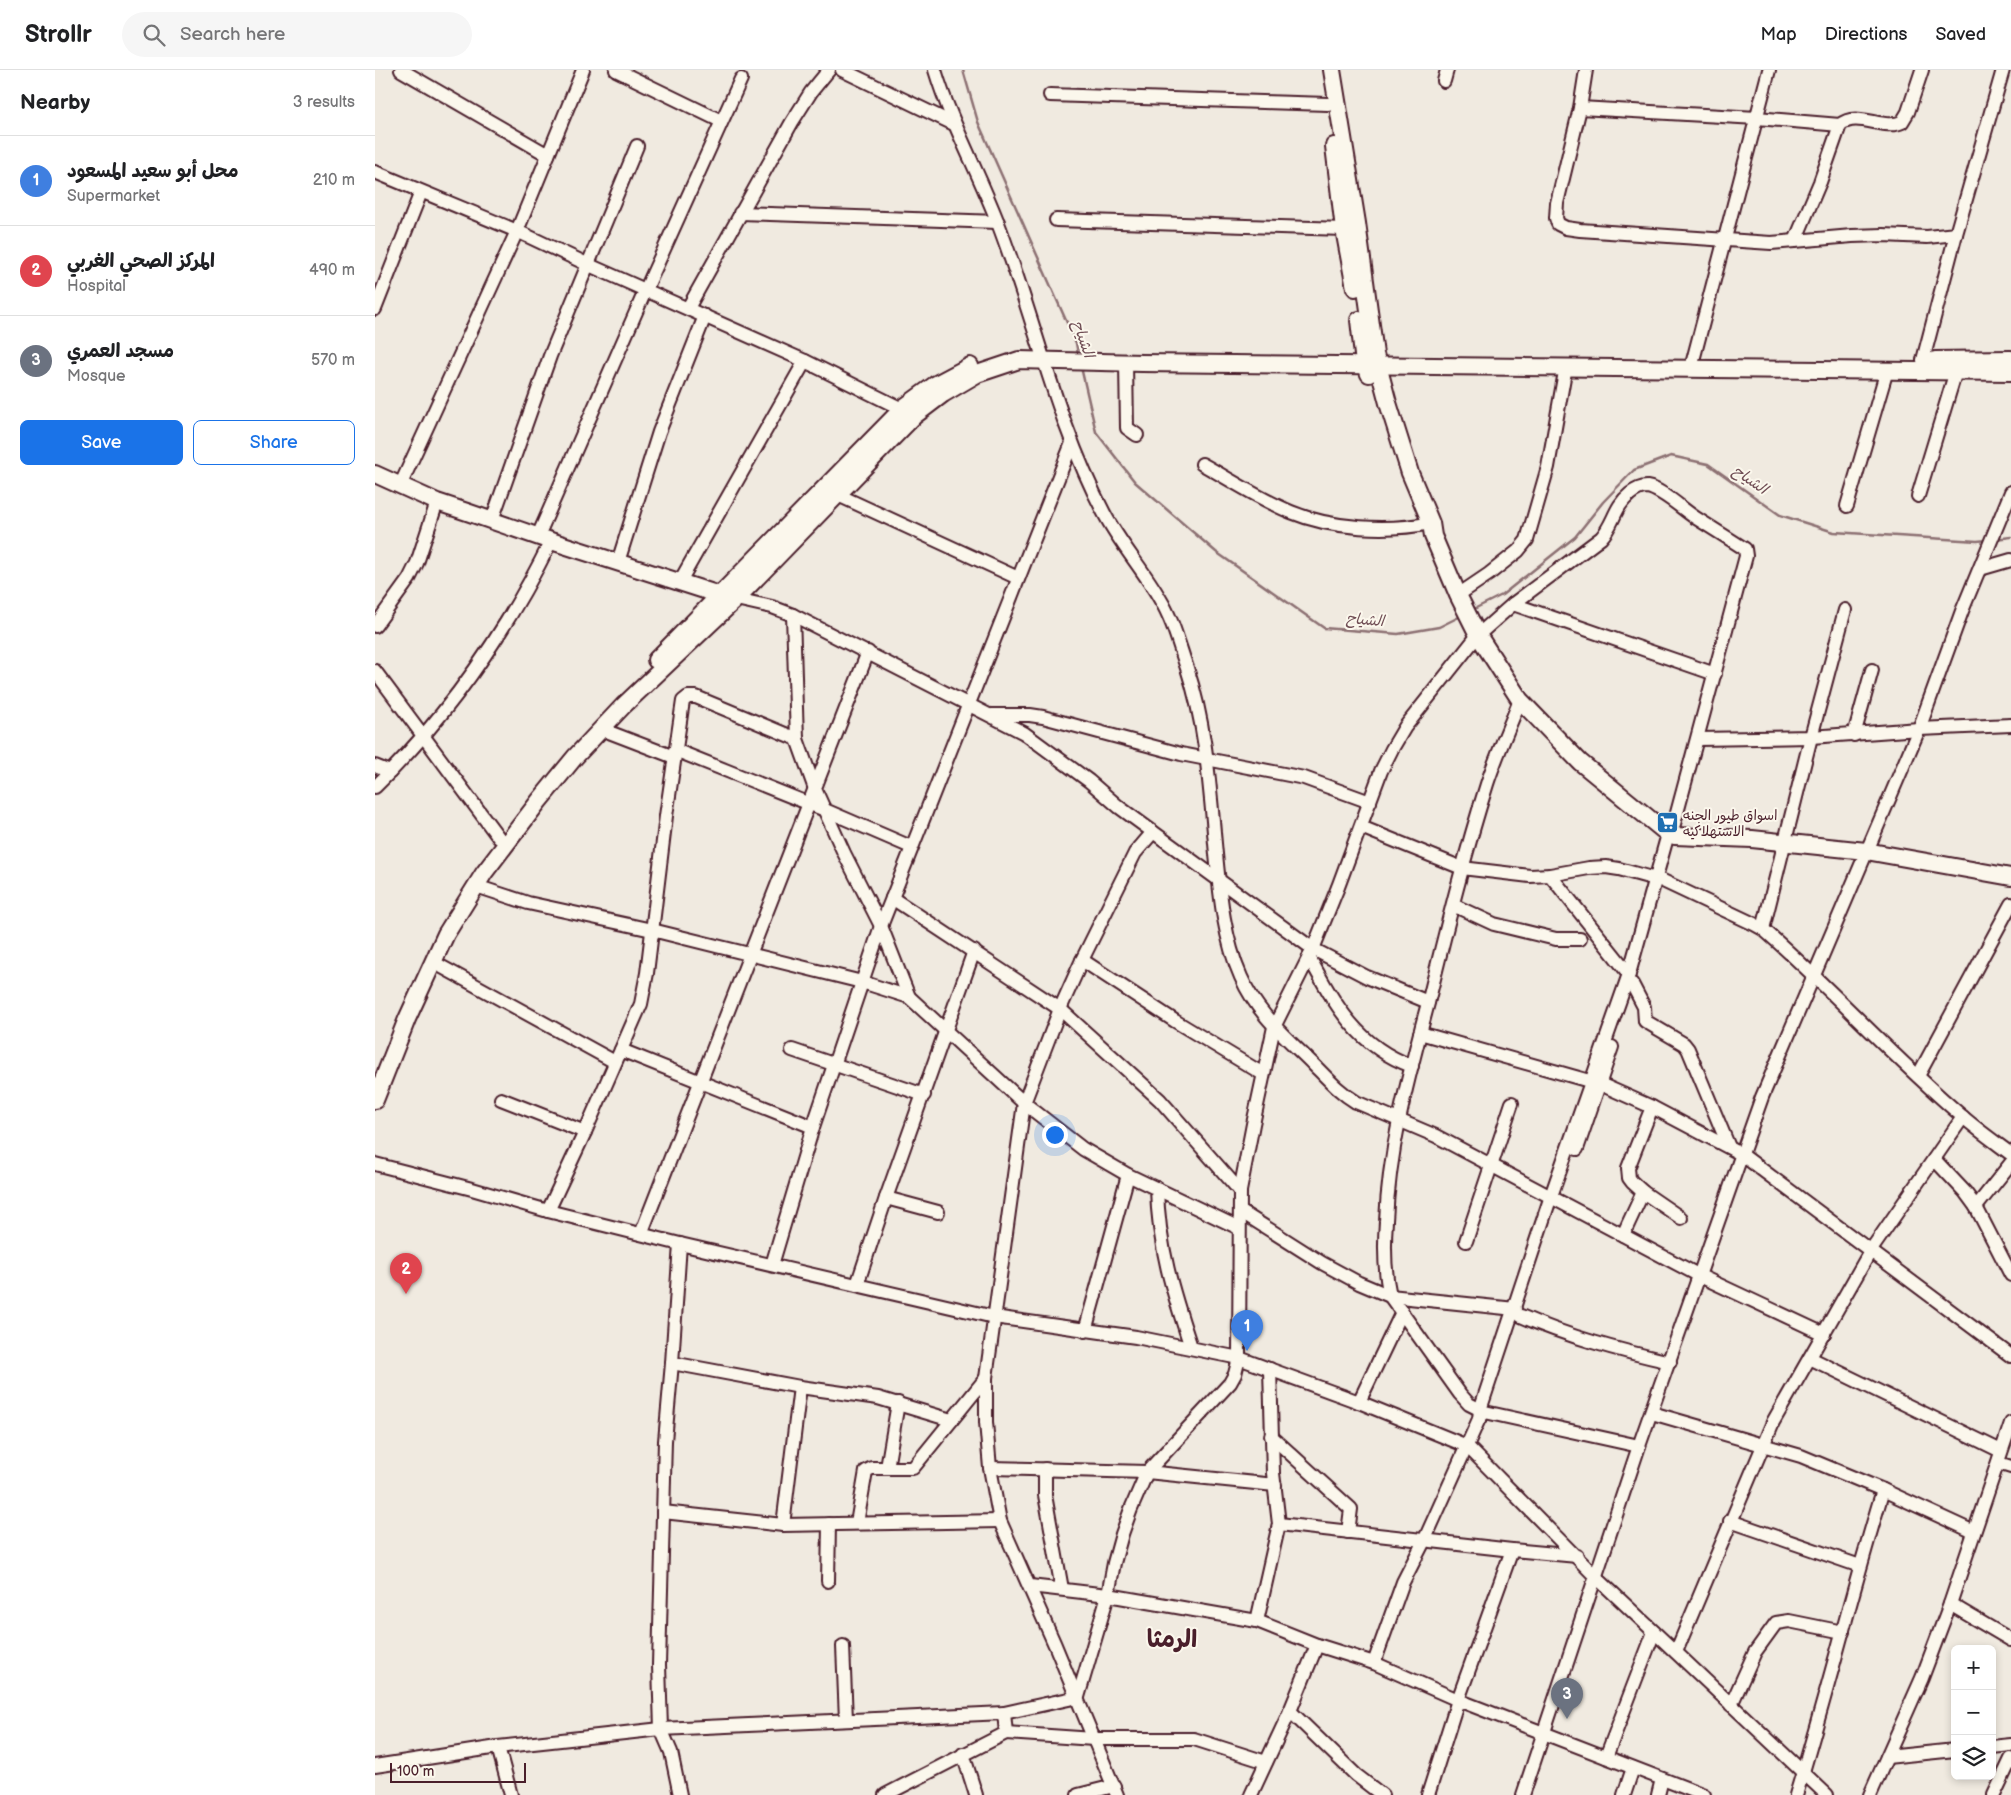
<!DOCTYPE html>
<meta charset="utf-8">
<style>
:root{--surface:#fff;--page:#f6f6f6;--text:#202124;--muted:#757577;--line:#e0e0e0;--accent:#1a73e8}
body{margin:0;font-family:"Balsamiq Sans","Playpen Sans Arabic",sans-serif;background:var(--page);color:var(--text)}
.controls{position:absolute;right:15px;bottom:15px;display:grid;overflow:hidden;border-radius:8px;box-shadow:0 2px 8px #0003}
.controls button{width:45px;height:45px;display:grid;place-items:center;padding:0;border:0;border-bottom:1px solid var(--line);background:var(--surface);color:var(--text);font:25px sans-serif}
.scale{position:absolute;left:15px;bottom:12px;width:136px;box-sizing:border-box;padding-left:5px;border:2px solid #4a1f2b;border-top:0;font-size:14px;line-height:18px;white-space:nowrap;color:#4a1f2b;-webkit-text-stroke:4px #fbf7ec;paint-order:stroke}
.you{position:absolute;left:679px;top:1064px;width:18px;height:18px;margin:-12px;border:4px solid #fff;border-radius:50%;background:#1a73e8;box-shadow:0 0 0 8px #1a73e833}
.badge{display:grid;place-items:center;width:32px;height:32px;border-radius:50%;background:var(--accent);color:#fff;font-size:16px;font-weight:700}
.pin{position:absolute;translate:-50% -41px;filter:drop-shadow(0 1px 2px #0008)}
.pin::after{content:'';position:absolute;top:26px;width:18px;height:15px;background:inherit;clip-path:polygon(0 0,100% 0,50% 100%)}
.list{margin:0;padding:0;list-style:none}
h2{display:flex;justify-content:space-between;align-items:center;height:65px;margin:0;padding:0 20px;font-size:21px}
h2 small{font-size:16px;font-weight:400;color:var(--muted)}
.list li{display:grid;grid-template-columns:32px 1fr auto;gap:15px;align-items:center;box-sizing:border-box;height:90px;padding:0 20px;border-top:1px solid var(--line)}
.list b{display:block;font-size:19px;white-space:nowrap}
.list p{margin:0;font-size:16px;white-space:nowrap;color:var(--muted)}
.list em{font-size:16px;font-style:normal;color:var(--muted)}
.actions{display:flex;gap:10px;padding:15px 20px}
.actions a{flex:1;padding:11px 0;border:1px solid var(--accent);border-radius:8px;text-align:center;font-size:18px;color:var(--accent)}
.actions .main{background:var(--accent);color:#fff}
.icon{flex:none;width:28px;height:28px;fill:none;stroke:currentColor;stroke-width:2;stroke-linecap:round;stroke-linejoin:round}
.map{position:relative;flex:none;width:1636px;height:1725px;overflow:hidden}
header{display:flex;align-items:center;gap:30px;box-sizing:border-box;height:70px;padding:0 25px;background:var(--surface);border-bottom:1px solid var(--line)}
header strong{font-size:24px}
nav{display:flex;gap:28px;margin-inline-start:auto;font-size:18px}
.search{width:350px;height:45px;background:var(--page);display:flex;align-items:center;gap:12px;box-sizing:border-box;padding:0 18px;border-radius:28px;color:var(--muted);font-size:19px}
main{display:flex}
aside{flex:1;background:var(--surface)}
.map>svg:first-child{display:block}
</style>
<header>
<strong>Strollr</strong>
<div class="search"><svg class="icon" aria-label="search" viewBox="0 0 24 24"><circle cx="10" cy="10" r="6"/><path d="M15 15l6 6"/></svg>Search here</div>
<nav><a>Map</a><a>Directions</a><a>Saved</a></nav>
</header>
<main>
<aside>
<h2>Nearby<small>3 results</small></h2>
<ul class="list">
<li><span class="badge" style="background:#3f7fe0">1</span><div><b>محل أبو سعيد المسعود</b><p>Supermarket</p></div><em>210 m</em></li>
<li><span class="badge" style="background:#e0444e">2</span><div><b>المركز الصحي الغربي</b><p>Hospital</p></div><em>490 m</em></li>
<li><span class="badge" style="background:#6b7280">3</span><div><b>مسجد العمري</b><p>Mosque</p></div><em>570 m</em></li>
</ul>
<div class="actions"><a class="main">Save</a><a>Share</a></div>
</aside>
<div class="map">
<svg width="1636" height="1725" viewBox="0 0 1636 1725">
<rect width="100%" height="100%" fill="#f0eae0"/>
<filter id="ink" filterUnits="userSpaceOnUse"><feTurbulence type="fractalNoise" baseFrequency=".02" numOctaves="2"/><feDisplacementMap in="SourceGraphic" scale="10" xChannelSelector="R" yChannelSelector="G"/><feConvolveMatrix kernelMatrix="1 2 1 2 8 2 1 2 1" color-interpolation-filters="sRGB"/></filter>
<g filter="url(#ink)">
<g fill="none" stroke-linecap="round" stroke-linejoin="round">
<!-- stream -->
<g stroke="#8c6f72" stroke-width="2.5">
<polyline points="588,0 603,52 701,273 703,284"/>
<polyline points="706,297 721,362 760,412 841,482 949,558 1023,564 1064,557 1086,546"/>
<polyline points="1620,469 1636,467"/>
<polyline points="1097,540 1127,525 1200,467 1228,432 1259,400 1296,386 1333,394 1405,445 1459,462 1602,471 1612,470"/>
</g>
<defs>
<g id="minor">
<polyline points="26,0 173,85"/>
<polyline points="241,0 346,51"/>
<polyline points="467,0 579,54"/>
<path d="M560 0C576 53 603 101 623 153 660 249 681 352 729 443 745 474 768 499 785 529 798 550 804 575 812 598 832 658 835 722 841 784 845 825 849 869 866 907 882 944 911 967 938 994 952 1008 964 1022 981 1032L1061 1066 1325 1206 1449 1264"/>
<polyline points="1211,0 1205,38 1182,133 1181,148 1183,154 1191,158 1205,160 1396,173 1477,166 1508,165 1552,167 1581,164 1628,0"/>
<polyline points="1069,11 1072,0"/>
<polyline points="675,25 953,34"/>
<polyline points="1205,38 1382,48 1465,55"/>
<polyline points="0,102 142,161 214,195 430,291 535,343"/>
<polyline points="365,143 623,152"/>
<polyline points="681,150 969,159"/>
<path d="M1420 171 1445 112 1465 55C1482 40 1508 61 1527 52L1533 42 1547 0"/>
<polyline points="313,238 417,52 436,22 454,0"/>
<polyline points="0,239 46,122"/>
<polyline points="1548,290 1581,164"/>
<polyline points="751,292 752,358 762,365"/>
<polyline points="1316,298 1394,0"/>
<path d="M827 394C856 410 886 430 916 442 957 459 1013 462 1056 453"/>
<polyline points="25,416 142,161 208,0"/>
<polyline points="463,425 643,508"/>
<polyline points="1543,426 1581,301"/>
<polyline points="1472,436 1512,300"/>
<polyline points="117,450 175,286 262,76"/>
<polyline points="163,466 271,219 366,9"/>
<polyline points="243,492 284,362 330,246"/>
<polyline points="1605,499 1636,490"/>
<polyline points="304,513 430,291"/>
<polyline points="1083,525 1114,504 1143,481 1152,470 1173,397 1191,296"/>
<polyline points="361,529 397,537 418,545 649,663 714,711 744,737 938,879 992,907 1053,932"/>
<polyline points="1138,534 1340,604"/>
<polyline points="418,545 422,669 440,719 469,783 506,856 534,927"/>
<polyline points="0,556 34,509 42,493 62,432"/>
<polyline points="0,601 124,768"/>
<path d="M1145 630C1134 658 1121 686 1112 714 1089 786 1071 860 1053 933 1034 1005 1014 1076 1011 1151 1009 1177 1009 1200 1015 1226L1085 1324 1094 1334 1110 1342 1264 1376"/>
<polyline points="617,645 655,645 668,647 806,684 929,708 995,732"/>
<polyline points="226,659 299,687"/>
<polyline points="1479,665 1497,600"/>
<polyline points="1323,669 1436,667 1544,659 1636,655"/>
<polyline points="300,680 450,740 536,777"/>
<polyline points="0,696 15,702"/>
<path d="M0 717C73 646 131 562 176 471"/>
<path d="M986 757 1087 798 1155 806 1175 805 1214 798 1231 797 1244 799 1288 811 1379 854 1388 859C1457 919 1518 988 1588 1047 1603 1060 1620 1072 1636 1084"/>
<polyline points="1175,805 1254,904"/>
<polyline points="101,816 153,833 277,860 487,912 534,927 649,1033 708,1079 753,1105 864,1158"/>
<polyline points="517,828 685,939 785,1030 865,1121"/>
<polyline points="1078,835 1119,854 1181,869 1205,869"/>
<polyline points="1388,859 1436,667 1470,540"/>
<path d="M934 887C960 935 983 977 1037 996"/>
<polyline points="707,890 800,951 888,1004"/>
<polyline points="58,892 240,992"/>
<polyline points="1257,914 1269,937 1270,951 1309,974 1313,979 1354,1077"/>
<polyline points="1045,963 1225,1014 1277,1037 1366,1084 1636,1286"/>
<polyline points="246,980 438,1057"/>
<polyline points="417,980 549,1025"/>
<polyline points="1543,1006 1636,834"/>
<polyline points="126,1029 210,1062"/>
<polyline points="1277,1037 1253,1098 1254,1108 1257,1112 1268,1122 1306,1148"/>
<polyline points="1202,1079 1237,977"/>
<polyline points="1559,1089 1590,1122 1601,1137 1636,1205"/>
<polyline points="0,1094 97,1119 173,1141 305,1174 619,1247 761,1267 864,1288 984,1332 1092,1376 1221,1507 1452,1725"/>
<path d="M782 1118C783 1175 798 1223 816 1277"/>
<polyline points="511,1128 563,1142"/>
<polyline points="1601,1137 1636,1093"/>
<polyline points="173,1141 210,1062 266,934 272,903 291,746 308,631 313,627 321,627 422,669"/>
<polyline points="865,1141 947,1193 984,1213 1015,1226 1140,1239"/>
<polyline points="266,1164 493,582"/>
<polyline points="1248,1165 1268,1122"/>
<polyline points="1091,1171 1137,1033"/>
<polyline points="305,1174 297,1293 290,1371 284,1595 286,1659 296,1682 305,1725"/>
<polyline points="397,1195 438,1057 506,856 697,373"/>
<polyline points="482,1215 511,1128 599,881"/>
<path d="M1146 1246C1194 1267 1243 1280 1295 1292"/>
<polyline points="710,1261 753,1105"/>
<polyline points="1435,1288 1626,1381"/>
<polyline points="297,1293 425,1317 408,1455"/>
<polyline points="425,1317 503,1328 576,1350"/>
<polyline points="984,1332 1027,1242"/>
<polyline points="1277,1343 1426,1386 1508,1420 1599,1462"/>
<polyline points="896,1366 976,1439 973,1462"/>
<polyline points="1623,1393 1636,1397"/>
<polyline points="512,1398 523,1333"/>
<polyline points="615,1398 772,1402 900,1415"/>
<polyline points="670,1399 670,1425 687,1519"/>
<polyline points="288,1442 408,1455 625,1451"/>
<polyline points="1355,1451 1485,1496"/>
<polyline points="482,1453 491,1401 497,1398 538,1398 611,1308"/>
<polyline points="904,1454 1137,1480 1202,1486"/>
<polyline points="453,1511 454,1454"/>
<polyline points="655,1516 733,1525 882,1551 942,1575 999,1593 1083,1630 1329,1725"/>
<polyline points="1575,1534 1636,1570"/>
<polyline points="882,1551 904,1454 898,1403 895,1299"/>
<polyline points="468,1576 471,1650"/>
<polyline points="1301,1582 1398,1352 1496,1180 1588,1047"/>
<polyline points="999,1593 1028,1512 1049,1471 1104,1349 1109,1343"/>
<polyline points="1356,1635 1380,1582 1401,1553 1414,1551 1468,1562"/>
<polyline points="915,1641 981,1705 1007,1725"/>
<polyline points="631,1663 719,1669 819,1669 891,1692"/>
<polyline points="123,1677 136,1725"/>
<polyline points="1617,1677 1636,1675"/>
<polyline points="588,1684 601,1725"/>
<polyline points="1231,1687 1279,1562"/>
<polyline points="1512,1687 1580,1680"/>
<path d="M0 1696 123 1677 286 1659 629 1643 703 1627 733 1525 739 1493 747 1464 756 1439 772 1402 855 1313 860 1304 864 1288 865 1121 878 1054 899 957 938 879 963 817 1006 701 1017 679 1030 657 1103 565 1138 534 1226 468C1239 454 1239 437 1255 424 1260 420 1266 417 1272 417 1287 419 1308 440 1321 448 1337 458 1353 468 1370 479L1371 486 1299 754 1293 764 1254 904 1176 1126 1105 1340 1104 1349"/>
<polyline points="510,1725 631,1663 629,1643"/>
<polyline points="703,1725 739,1716"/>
<polyline points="742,1725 680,1575 625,1451 615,1398 611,1352 611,1308 649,1033 685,939 707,890 760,783 778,762"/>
<polyline points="876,1725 915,1641 942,1575"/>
<polyline points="1053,1725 1083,1630 1137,1480"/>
<polyline points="1148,1725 1264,1376 1387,1027 1544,659 1587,541 1636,422"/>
<polyline points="1249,1725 1258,1698"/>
<polyline points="1283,1725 1287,1709"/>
<path d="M1421 1725C1452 1624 1477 1521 1508 1420"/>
<polyline points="1495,1725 1547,1608 1575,1534 1636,1353"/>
<polyline points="1619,1725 1636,1689"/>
</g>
<g id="major">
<polyline points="957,0 982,153 1000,284 1013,333 1035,403 1056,453 1058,466 1083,525 1103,565 1145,630 1205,692 1293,764 1300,766 1377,769 1491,781 1636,807"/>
<polyline points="959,76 969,159 980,218"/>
<polyline points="984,250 988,285 994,304"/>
<polyline points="1560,290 1636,289"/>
<polyline points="0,404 62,432 92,442 176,471 354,528"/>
<polyline points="281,590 528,338 561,314 595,296"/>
<polyline points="0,1030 32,949 71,864 109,803 164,731 200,687 248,636 361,529 539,346 568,324 602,304 644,290 767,293 1636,302"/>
</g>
</defs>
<!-- minor casing -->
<use href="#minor" stroke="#4a1f2b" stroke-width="16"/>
<!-- major casing -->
<use href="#major" stroke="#4a1f2b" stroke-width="20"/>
<!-- minor -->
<use href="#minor" stroke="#fbf7ec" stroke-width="12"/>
<!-- major -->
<use href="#major" stroke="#fbf7ec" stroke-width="16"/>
</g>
</g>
<!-- icons -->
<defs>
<symbol id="supermarket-square" viewBox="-11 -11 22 22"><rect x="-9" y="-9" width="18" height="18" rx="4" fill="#1f6fb2" stroke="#fbf7ec"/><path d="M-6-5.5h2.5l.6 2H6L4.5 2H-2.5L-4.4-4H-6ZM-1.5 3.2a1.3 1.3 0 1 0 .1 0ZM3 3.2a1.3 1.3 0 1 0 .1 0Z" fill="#fff"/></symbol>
</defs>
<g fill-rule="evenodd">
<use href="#supermarket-square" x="1280" y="740" width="25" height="25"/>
</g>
<g text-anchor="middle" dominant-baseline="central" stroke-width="4" stroke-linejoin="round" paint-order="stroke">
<!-- poi labels -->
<g font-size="14" fill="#4a1f2b" stroke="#fbf7ec" text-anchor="start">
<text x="1308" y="745">اسواق طيور الجنه<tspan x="1308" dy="16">الاستهلاكيه</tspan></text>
</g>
<!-- water labels -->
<g font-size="15" font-style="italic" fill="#704e55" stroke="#fbf7ec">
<text transform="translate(708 269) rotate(71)">الشياح</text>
<text transform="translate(1375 410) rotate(35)">الشياح</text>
<text transform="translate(990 550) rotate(5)">الشياح</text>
</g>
<!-- town labels -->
<g font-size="24" font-weight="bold" fill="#4a1f2b" stroke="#fbf7ec">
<text x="797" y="1569">الرمثا</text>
</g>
</g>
</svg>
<div class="controls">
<button>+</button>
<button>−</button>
<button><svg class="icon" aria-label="layers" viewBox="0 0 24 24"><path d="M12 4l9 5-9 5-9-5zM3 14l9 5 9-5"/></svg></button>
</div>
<div class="scale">100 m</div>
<div class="you"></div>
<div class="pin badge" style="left:872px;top:1281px;background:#3f7fe0">1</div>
<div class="pin badge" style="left:31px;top:1224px;background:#e0444e">2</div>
<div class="pin badge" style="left:1192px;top:1649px;background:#6b7280">3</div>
</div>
</main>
